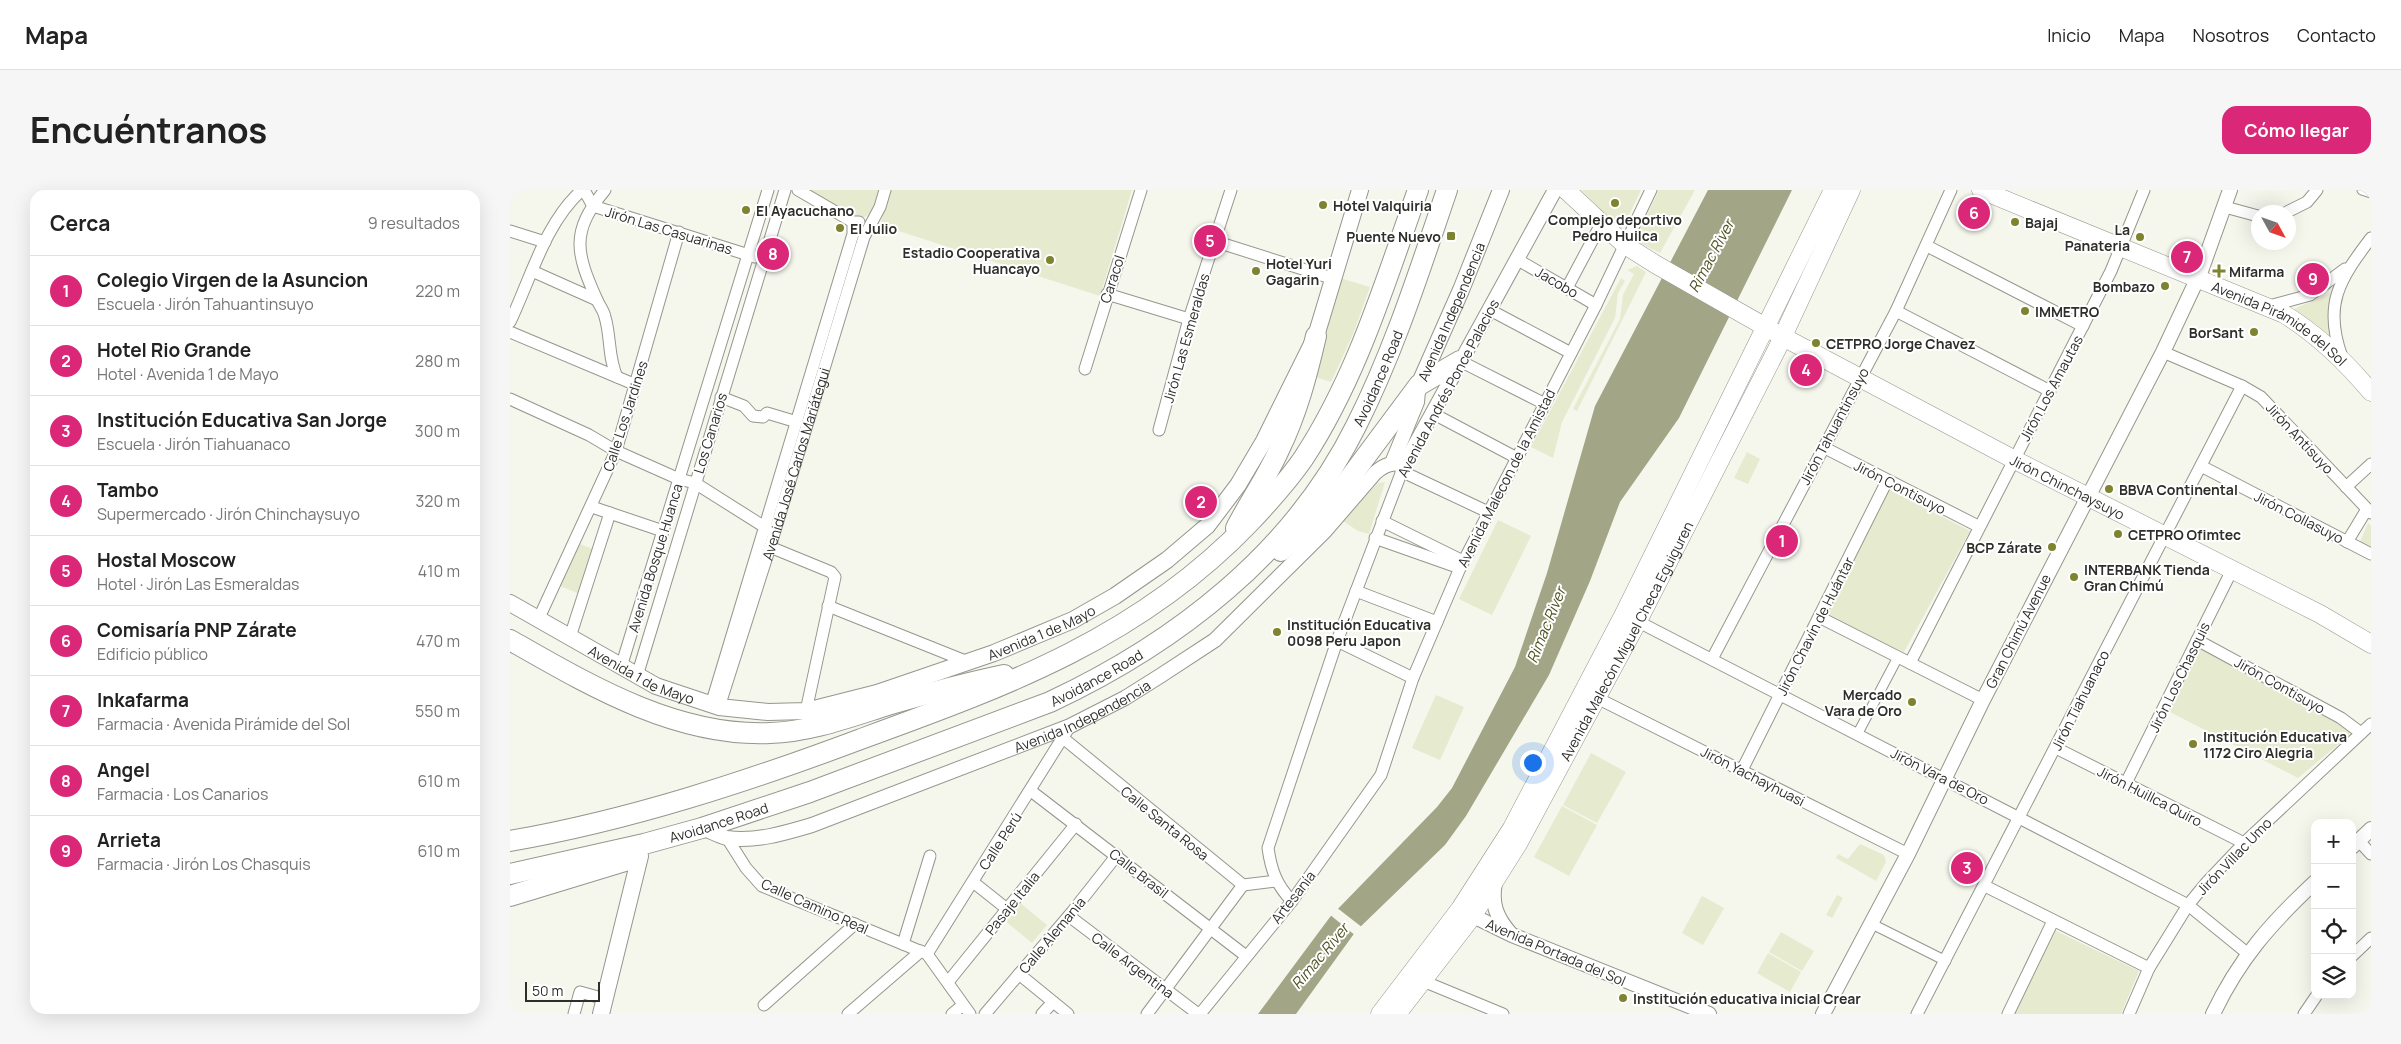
<!DOCTYPE html>
<html lang="es">
<meta charset="utf-8">
<style>
:root{--surface:#fff;--page:#f6f6f6;--text:#222;--muted:#767676;--line:#e0e0e0;--accent:#db2777}
body{margin:0;font-family:Manrope,sans-serif;background:var(--page);color:var(--text)}
.controls{position:absolute;right:15px;bottom:15px;display:grid;overflow:hidden;border-radius:10px;box-shadow:0 5px 20px #0002}
.controls button{width:45px;height:45px;display:grid;place-items:center;padding:0;border:0;border-bottom:1px solid var(--line);background:var(--surface);color:var(--text);font:25px sans-serif}
.compass{position:absolute;left:1741px;top:15px;width:45px;height:45px;border-radius:50%;background:var(--surface);box-shadow:0 5px 20px #0002;rotate:130deg}
.scale{position:absolute;left:15px;bottom:12px;width:75px;box-sizing:border-box;padding-left:5px;border:2px solid #2e2f2b;border-top:0;font-size:14px;line-height:18px;white-space:nowrap;color:#2e2f2b;-webkit-text-stroke:4px #fff;paint-order:stroke}
.you{position:absolute;left:1022px;top:572px;width:18px;height:18px;margin:-12px;border:4px solid #fff;border-radius:50%;background:#1a73e8;box-shadow:0 0 0 8px #1a73e833}
.badge{display:grid;place-items:center;width:32px;height:32px;border-radius:50%;background:var(--accent);color:#fff;font-size:16px;font-weight:700}
.pin{position:absolute;translate:-50% -50%;border:2px solid #fff;box-shadow:0 1px 5px #0006}
.list{margin:0;padding:0;list-style:none}
h2{display:flex;justify-content:space-between;align-items:center;height:65px;margin:0;padding:0 20px;font-size:21px}
h2 small{font-size:16px;font-weight:400;color:var(--muted)}
.list li{display:grid;grid-template-columns:32px 1fr auto;gap:15px;align-items:center;box-sizing:border-box;height:70px;padding:0 20px;border-top:1px solid var(--line)}
.list b{display:block;font-size:19px;white-space:nowrap}
.list p{margin:0;font-size:16px;white-space:nowrap;color:var(--muted)}
.list em{font-size:16px;font-style:normal;color:var(--muted)}
.icon{flex:none;width:28px;height:28px;fill:none;stroke:currentColor;stroke-width:2;stroke-linecap:round;stroke-linejoin:round}
.map{position:relative;flex:none;width:1861px;height:824px;overflow:hidden;border-radius:15px}
header{display:flex;align-items:center;gap:30px;box-sizing:border-box;height:70px;padding:0 25px;background:var(--surface);border-bottom:1px solid var(--line)}
header strong{font-size:24px}
nav{display:flex;gap:28px;margin-inline-start:auto;font-size:18px}
.intro{display:flex;align-items:center;justify-content:space-between;box-sizing:border-box;height:120px;padding:0 30px}
h1{margin:0;font-size:35px}
.button{padding:12px 22px;border-radius:15px;background:var(--accent);color:#fff;font-size:18px;font-weight:700}
main{display:flex;gap:30px;padding:0 30px}
aside{flex:1;background:var(--surface);border-radius:15px;box-shadow:0 5px 20px #0002}
.map>svg:first-child{display:block}
</style>
<header>
<strong>Mapa</strong>
<nav><a>Inicio</a><a>Mapa</a><a>Nosotros</a><a>Contacto</a></nav>
</header>
<div class="intro"><h1>Encuéntranos</h1><a class="button">Cómo llegar</a></div>
<main>
<aside>
<h2>Cerca<small>9 resultados</small></h2>
<ul class="list">
<li><span class="badge">1</span><div><b>Colegio Virgen de la Asuncion</b><p>Escuela · Jirón Tahuantinsuyo</p></div><em>220 m</em></li>
<li><span class="badge">2</span><div><b>Hotel Rio Grande</b><p>Hotel · Avenida 1 de Mayo</p></div><em>280 m</em></li>
<li><span class="badge">3</span><div><b>Institución Educativa San Jorge</b><p>Escuela · Jirón Tiahuanaco</p></div><em>300 m</em></li>
<li><span class="badge">4</span><div><b>Tambo</b><p>Supermercado · Jirón Chinchaysuyo</p></div><em>320 m</em></li>
<li><span class="badge">5</span><div><b>Hostal Moscow</b><p>Hotel · Jirón Las Esmeraldas</p></div><em>410 m</em></li>
<li><span class="badge">6</span><div><b>Comisaría PNP Zárate</b><p>Edificio público</p></div><em>470 m</em></li>
<li><span class="badge">7</span><div><b>Inkafarma</b><p>Farmacia · Avenida Pirámide del Sol</p></div><em>550 m</em></li>
<li><span class="badge">8</span><div><b>Angel</b><p>Farmacia · Los Canarios</p></div><em>610 m</em></li>
<li><span class="badge">9</span><div><b>Arrieta</b><p>Farmacia · Jirón Los Chasquis</p></div><em>610 m</em></li>
</ul>
</aside>
<div class="map">
<svg width="1861" height="824" viewBox="0 0 1861 824">
<rect width="100%" height="100%" fill="#f5f7ed"/>
<!-- green -->
<g fill="#e6eacf">
<path d="M295 0H368C365 13 363 28 347 29Z"/>
<polygon points="381,0 622,0 590,106 370,35"/>
<polygon points="1071,0 1131,0 1119,25 1101,30"/>
<polygon points="1149,0 1185,0 1150,63 1128,52 1127,46"/>
<polygon points="1127,76 1136,82 1067,221 1063,219 1110,129 1113,105 1124,84 1117,80"/>
<polygon points="830,88 860,97 843,144 821,192 805,187"/>
<polygon points="1111,88 1115,91 1108,103 1105,128 1052,232 1043,268 1021,257"/>
<polygon points="1822,102 1820,146 1784,119"/>
<polygon points="1237,262 1250,269 1238,294 1224,288"/>
<polygon points="875,292 859,344 848,341 833,331 868,293"/>
<polygon points="1378,299 1460,341 1394,462 1315,427"/>
<polygon points="988,330 1021,346 982,425 949,409"/>
<polygon points="1858,333 1861,336 1861,357 1850,352"/>
<polygon points="67,353 86,360 70,404 50,396"/>
<polygon points="1691,458 1832,532 1842,543 1788,588 1658,521"/>
<polygon points="926,505 954,517 930,570 902,558"/>
<polygon points="1081,563 1116,582 1087,633 1053,615"/>
<polygon points="1052,616 1087,635 1059,686 1024,667"/>
<polygon points="1350,654 1374,665 1376,672 1366,691 1326,668 1328,664 1338,669"/>
<polygon points="1327,705 1333,708 1322,728 1316,725"/>
<polygon points="1192,706 1214,718 1193,755 1172,743"/>
<polygon points="509,712 537,735 522,753 494,730"/>
<polygon points="1544,740 1629,781 1611,824 1502,824"/>
<polygon points="1271,742 1304,761 1292,781 1259,762"/>
<polygon points="1258,763 1291,782 1280,802 1247,783"/>
</g>
<!-- water -->
<polygon fill="#a2a687" points="1198,0 1282,0 1169,228 1110,312 1080,391 1039,485 956,626 935,655 846,741 786,824 748,824 820,727 927,617 942,598 1005,477 1037,383 1085,216"/>
<!-- pier -->
<polygon fill="#f5f7ed" points="826,717 853,738 846,746 819,724"/>
<g fill="none" stroke-linecap="round" stroke-linejoin="round">
<defs>
<g id="pedestrian">
<polyline points="1852,0 1861,3"/>
<polyline points="1348,543 1388,467"/>
<polyline points="1362,734 1436,771"/>
</g>
<g id="minor">
<polyline points="74,0 83,16 245,67"/>
<path d="M95 0C60 42 66 63 87 110 89 115 94 121 95 127 101 147 98 168 107 187"/>
<polyline points="288,0 343,32 349,32"/>
<polyline points="1715,17 1748,26"/>
<polyline points="1777,22 1797,12 1807,0"/>
<polyline points="0,41 35,52"/>
<polyline points="704,51 824,89"/>
<polyline points="1417,56 1573,136"/>
<polyline points="1008,70 1086,115"/>
<polyline points="22,81 87,110"/>
<polyline points="1057,98 1091,34"/>
<polyline points="597,104 679,129"/>
<polyline points="1759,116 1800,105 1835,79"/>
<polyline points="980,120 1061,163"/>
<polyline points="1386,121 1540,201"/>
<path d="M0 132C21 88 35 33 72 0"/>
<polyline points="0,142 126,195"/>
<polyline points="1653,162 1732,196 1751,207 1861,323"/>
<path d="M1832 167C1813 115 1829 90 1861 48"/>
<polyline points="950,171 1035,214"/>
<polyline points="575,179 631,0"/>
<polyline points="211,207 234,216 243,226 253,227 257,223 287,232"/>
<polyline points="0,209 79,245 106,261 169,289 185,293 261,341"/>
<polyline points="922,223 1007,268"/>
<polyline points="649,240 679,129 721,0"/>
<polyline points="1313,257 1468,336"/>
<polyline points="1691,276 1861,364"/>
<polyline points="891,281 978,322"/>
<polyline points="1836,297 1861,274"/>
<polyline points="82,317 153,341"/>
<polyline points="872,331 953,371"/>
<polyline points="865,348 950,378"/>
<polyline points="1837,352 1857,319"/>
<polyline points="260,357 321,382 325,387 296,521"/>
<polyline points="846,401 927,432"/>
<polyline points="318,416 458,472"/>
<polyline points="1309,427 1473,510"/>
<polyline points="1123,429 1678,715 1737,763"/>
<polyline points="28,430 106,261 169,42"/>
<polyline points="60,447 100,323"/>
<polyline points="1687,450 1831,528 1851,543"/>
<polyline points="827,451 903,488"/>
<polyline points="1202,469 1386,121 1441,0"/>
<polyline points="1400,473 1601,81 1634,0"/>
<polyline points="111,477 258,0"/>
<polyline points="127,486 275,0"/>
<polyline points="1087,508 1398,664"/>
<polyline points="201,515 343,44 343,32"/>
<path id="s1" d="M209 517 260 357 354 47 370 17 375 0"/>
<polyline points="553,548 733,695 766,691"/>
<polyline points="1546,558 1734,653"/>
<polyline points="1232,580 1377,291"/>
<polyline points="1616,593 1722,380"/>
<polyline points="521,601 736,766"/>
<polyline points="217,648 236,678 252,696 417,764 460,824"/>
<polyline points="1849,651 1861,664"/>
<polyline points="463,692 497,719"/>
<polyline points="1475,696 1639,778"/>
<path d="M782 711C766 695 761 679 758 658L827 451 895 273"/>
<polyline points="559,726 688,824"/>
<polyline points="393,754 420,666"/>
<polyline points="417,764 560,536"/>
<polyline points="1842,766 1861,748"/>
<polyline points="509,784 558,824"/>
<polyline points="913,791 993,824"/>
<polyline points="438,792 566,634"/>
<polyline points="254,815 345,734"/>
<polyline points="64,824 70,802 95,809"/>
<polyline points="338,824 411,761"/>
<polyline points="442,824 453,815"/>
<polyline points="475,824 562,722 607,665"/>
<polyline points="532,824 543,812"/>
<polyline points="637,824 733,695"/>
<polyline points="690,824 782,711 871,585 903,488 950,378 1086,115 1141,0"/>
<polyline points="1407,824 1732,196"/>
<polyline points="1498,824 1543,731"/>
<polyline points="1619,824 1639,778 1678,715 1697,692 1734,653 1861,534"/>
<polyline points="1794,824 1807,805"/>
</g>
<g id="tertiary">
<polyline points="882,273 907,212 908,201"/>
<path id="s2" d="M192 638C200 641 209 646 217 648 246 652 275 643 302 635L560 536 615 508 650 486 705 450 815 341 865 283C875 274 882 273 895 273L1045 0"/>
<polyline points="1842,657 1861,639"/>
<path d="M985 693C981 713 986 727 1000 743"/>
<polyline points="955,722 1002,745 1199,824"/>
<polyline points="1313,824 1398,664 1473,510 1653,162 1691,81 1720,0"/>
<path d="M1703 824C1729 769 1761 733 1805 692"/>
</g>
<g id="secondary">
<path id="s3" d="M909 195 951 100 991 0"/>
<path id="s4" d="M0 413 146 496 209 517 258 522 296 521 367 503 484 463 563 430 605 406 657 370 697 336 728 295 754 251 806 146 850 0"/>
<polyline points="91,824 130,666"/>
</g>
<g id="primary">
<path id="s5" d="M1056 0 1115 55 1145 74 1273 147 1503 269 1810 424 1861 454"/>
<path id="s6" d="M1471 0 1774 124C1808 145 1835 171 1861 202"/>
<polyline points="870,824 950,719 1002,638 1114,424 1323,0"/>
<path id="s7" d="M887 824 962 727 1008 654 1128 431 1267 159 1341 0"/>
</g>
<g id="motorway">
<path d="M726 338C740 311 757 287 769 260 787 223 797 185 806 146"/>
<polyline points="771,361 801,333 836,293 909,195 950,171"/>
<path d="M0 450C79 495 166 547 260 543 301 542 342 526 381 514 419 503 456 493 494 485"/>
<path d="M0 651C120 630 236 592 351 549 496 496 629 448 739 333 758 313 777 292 793 269 847 187 875 92 908 0"/>
<path id="s8" d="M0 684 134 654 192 638 300 602 540 512C666 453 783 363 846 236 884 161 910 79 937 0"/>
<polyline points="0,706 115,671"/>
</g>
</defs>
<!-- pedestrian casing -->
<use href="#pedestrian" stroke="#95968d" stroke-width="11"/>
<!-- minor casing -->
<use href="#minor" stroke="#95968d" stroke-width="13"/>
<!-- tertiary casing -->
<use href="#tertiary" stroke="#95968d" stroke-width="16"/>
<!-- secondary casing -->
<use href="#secondary" stroke="#95968d" stroke-width="18"/>
<!-- primary casing -->
<use href="#primary" stroke="#95968d" stroke-width="19"/>
<!-- motorway casing -->
<use href="#motorway" stroke="#95968d" stroke-width="22"/>
<!-- pedestrian -->
<use href="#pedestrian" stroke="#fff" stroke-width="9"/>
<!-- minor -->
<use href="#minor" stroke="#fff" stroke-width="11"/>
<!-- tertiary -->
<use href="#tertiary" stroke="#fff" stroke-width="14"/>
<!-- secondary -->
<use href="#secondary" stroke="#fff" stroke-width="16"/>
<!-- primary -->
<use href="#primary" stroke="#fff" stroke-width="18"/>
<!-- motorway -->
<use href="#motorway" stroke="#fff" stroke-width="20"/>
</g>
<!-- markers -->
<g fill="#7d832e" stroke="#fff" stroke-width="2">
<circle cx="1105" cy="13" r="5"/>
<circle cx="813" cy="15" r="5"/>
<circle cx="236" cy="20" r="5"/>
<circle cx="1505" cy="32" r="5"/>
<circle cx="330" cy="38" r="5"/>
<rect x="936" y="41" width="10" height="10" rx="2.5"/>
<circle cx="1630" cy="47" r="5"/>
<circle cx="540" cy="70" r="5"/>
<circle cx="746" cy="81" r="5"/>
<path d="M1706.5 73.5h5v5h5v5h-5v5h-5v-5h-5v-5h5z"/>
<circle cx="1655" cy="96" r="5"/>
<circle cx="1515" cy="121" r="5"/>
<circle cx="1744" cy="142" r="5"/>
<circle cx="1306" cy="153" r="5"/>
<circle cx="1599" cy="299" r="5"/>
<circle cx="1608" cy="344" r="5"/>
<circle cx="1542" cy="357" r="5"/>
<circle cx="1564" cy="387" r="5"/>
<circle cx="767" cy="442" r="5"/>
<circle cx="1402" cy="512" r="5"/>
<circle cx="1683" cy="554" r="5"/>
<circle cx="1113" cy="808" r="5"/>
</g>
<g text-anchor="middle" dominant-baseline="central" stroke-width="4" stroke-linejoin="round" paint-order="stroke">
<!-- poi labels -->
<g font-size="14" font-weight="bold" fill="#2e2f2b" stroke="#fff" text-anchor="start">
<text x="823" y="15">Hotel Valquiria</text>
<text x="246" y="20">El Ayacuchano</text>
<text x="1105" y="29" text-anchor="middle">Complejo deportivo<tspan x="1105" dy="16">Pedro Huilca</tspan></text>
<text x="1515" y="32">Bajaj</text>
<text x="340" y="38">El Julio</text>
<text x="1620" y="39" text-anchor="end">La<tspan x="1620" dy="16">Panateria</tspan></text>
<text x="931" y="46" text-anchor="end">Puente Nuevo</text>
<text x="530" y="62" text-anchor="end">Estadio Cooperativa<tspan x="530" dy="16">Huancayo</tspan></text>
<text x="756" y="73">Hotel Yuri<tspan x="756" dy="16">Gagarin</tspan></text>
<text x="1719" y="81">Mifarma</text>
<text x="1645" y="96" text-anchor="end">Bombazo</text>
<text x="1525" y="121">IMMETRO</text>
<text x="1734" y="142" text-anchor="end">BorSant</text>
<text x="1316" y="153">CETPRO Jorge Chavez</text>
<text x="1609" y="299">BBVA Continental</text>
<text x="1618" y="344">CETPRO Ofimtec</text>
<text x="1532" y="357" text-anchor="end">BCP Zárate</text>
<text x="1574" y="379">INTERBANK Tienda<tspan x="1574" dy="16">Gran Chimú</tspan></text>
<text x="777" y="434">Institución Educativa<tspan x="777" dy="16">0098 Peru Japon</tspan></text>
<text x="1392" y="504" text-anchor="end">Mercado<tspan x="1392" dy="16">Vara de Oro</tspan></text>
<text x="1693" y="546">Institución Educativa<tspan x="1693" dy="16">1172 Ciro Alegria</tspan></text>
<text x="1123" y="808">Institución educativa inicial Crear</text>
</g>
<!-- street labels -->
<g font-size="14" fill="#2e2f2b" stroke="#fff">
<text transform="translate(159 40) rotate(17)">Jirón Las Casuarinas</text>
<text transform="translate(602 89) rotate(-72)">Caracol</text>
<text transform="translate(1047 92) rotate(30)">Jacobo</text>
<text stroke="none"><textPath href="#s3" startOffset="80">Avenida Independencia</textPath></text>
<text stroke="none"><textPath href="#s6" startOffset="328">Avenida Pirámide del Sol</textPath></text>
<text transform="translate(676 148) rotate(-74)">Jirón Las Esmeraldas</text>
<text stroke="none"><textPath href="#s8" startOffset="1040">Avoidance Road</textPath></text>
<text transform="translate(938 198) rotate(-62)">Avenida Andrés Ponce Palacios</text>
<text transform="translate(1541 198) rotate(-62)">Jirón Los Amautas</text>
<text transform="translate(115 226) rotate(-72)">Calle Los Jardines</text>
<text transform="translate(1324 236) rotate(-62)">Jirón Tahuantinsuyo</text>
<text transform="translate(200 243) rotate(-73)">Los Canarios</text>
<text transform="translate(1790 248) rotate(47)">Jirón Antisuyo</text>
<text stroke="none"><textPath href="#s1" startOffset="255">Avenida José Carlos Mariátegui</textPath></text>
<text transform="translate(996 288) rotate(-63)">Avenida Malecon de la Amistad</text>
<text stroke="none"><textPath href="#s5" startOffset="585">Jirón Chinchaysuyo</textPath></text>
<text transform="translate(1390 297) rotate(27)">Jirón Contisuyo</text>
<text transform="translate(1789 327) rotate(27)">Jirón Collasuyo</text>
<text transform="translate(145 368) rotate(-73)">Avenida Bosque Huanca</text>
<text transform="translate(1305 436) rotate(-63)">Jirón Chavín de Huántar</text>
<text stroke="none"><textPath href="#s4" startOffset="570">Avenida 1 de Mayo</textPath></text>
<text transform="translate(1508 441) rotate(-63)">Gran Chimú Avenue</text>
<text stroke="none"><textPath href="#s7" startOffset="439">Avenida Malecón Miguel Checa Eguiguren</textPath></text>
<text stroke="none"><textPath href="#s4" startOffset="150">Avenida 1 de Mayo</textPath></text>
<text stroke="none"><textPath href="#s8" startOffset="620">Avoidance Road</textPath></text>
<text transform="translate(1669 487) rotate(-64)">Jirón Los Chasquis</text>
<text transform="translate(1770 495) rotate(29)">Jirón Contisuyo</text>
<text transform="translate(1570 510) rotate(-63)">Jirón Tiahuanaco</text>
<text stroke="none"><textPath href="#s2" startOffset="405">Avenida Independencia</textPath></text>
<text transform="translate(1243 586) rotate(27)">Jirón Yachayhuasi</text>
<text transform="translate(1430 586) rotate(27)">Jirón Vara de Oro</text>
<text transform="translate(1640 606) rotate(27)">Jirón Huillca Quiro</text>
<text stroke="none"><textPath href="#s8" startOffset="215">Avoidance Road</textPath></text>
<text transform="translate(655 633) rotate(39)">Calle Santa Rosa</text>
<text transform="translate(490 651) rotate(-57)">Calle Perú</text>
<text transform="translate(1724 666) rotate(-46)">Jirón Villac Umo</text>
<text transform="translate(629 683) rotate(38)">Calle Brasil</text>
<text transform="translate(783 707) rotate(-52)">Artesanía</text>
<text transform="translate(502 713) rotate(-51)">Pasaje Italia</text>
<text transform="translate(305 716) rotate(24)">Calle Camino Real</text>
<text transform="translate(542 745) rotate(-50)">Calle Alemania</text>
<text transform="translate(1046 762) rotate(23)">Avenida Portada del Sol</text>
<text transform="translate(623 775) rotate(37)">Calle Argentina</text>
</g>
<!-- water labels -->
<g font-size="15" font-style="italic" fill="#4e511e" stroke="#fff">
<text transform="translate(1201 66) rotate(-62)">Rimac River</text>
<text transform="translate(1036 435) rotate(-68)">Rimac River</text>
<text transform="translate(810 766) rotate(-50)">Rimac River</text>
</g>
</g>
</svg>
<div class="controls">
<button>+</button>
<button>−</button>
<button><svg class="icon" aria-label="locate" viewBox="0 0 24 24"><circle cx="12" cy="12" r="6"/><path d="M12 2v4M12 18v4M2 12h4M18 12h4"/></svg></button>
<button><svg class="icon" aria-label="layers" viewBox="0 0 24 24"><path d="M12 4l9 5-9 5-9-5zM3 14l9 5 9-5"/></svg></button>
</div>
<svg class="compass" viewBox="-18 -18 36 36"><path d="M0-13l5 13h-10z" fill="#e53935"/><path d="M0 13l5-13h-10z" fill="#767676"/></svg>
<div class="scale">50 m</div>
<div class="you"></div>
<div class="pin badge" style="left:1272px;top:351px">1</div>
<div class="pin badge" style="left:691px;top:312px">2</div>
<div class="pin badge" style="left:1457px;top:678px">3</div>
<div class="pin badge" style="left:1296px;top:180px">4</div>
<div class="pin badge" style="left:700px;top:51px">5</div>
<div class="pin badge" style="left:1464px;top:23px">6</div>
<div class="pin badge" style="left:1677px;top:67px">7</div>
<div class="pin badge" style="left:263px;top:64px">8</div>
<div class="pin badge" style="left:1803px;top:89px">9</div>
</div>
</main>
